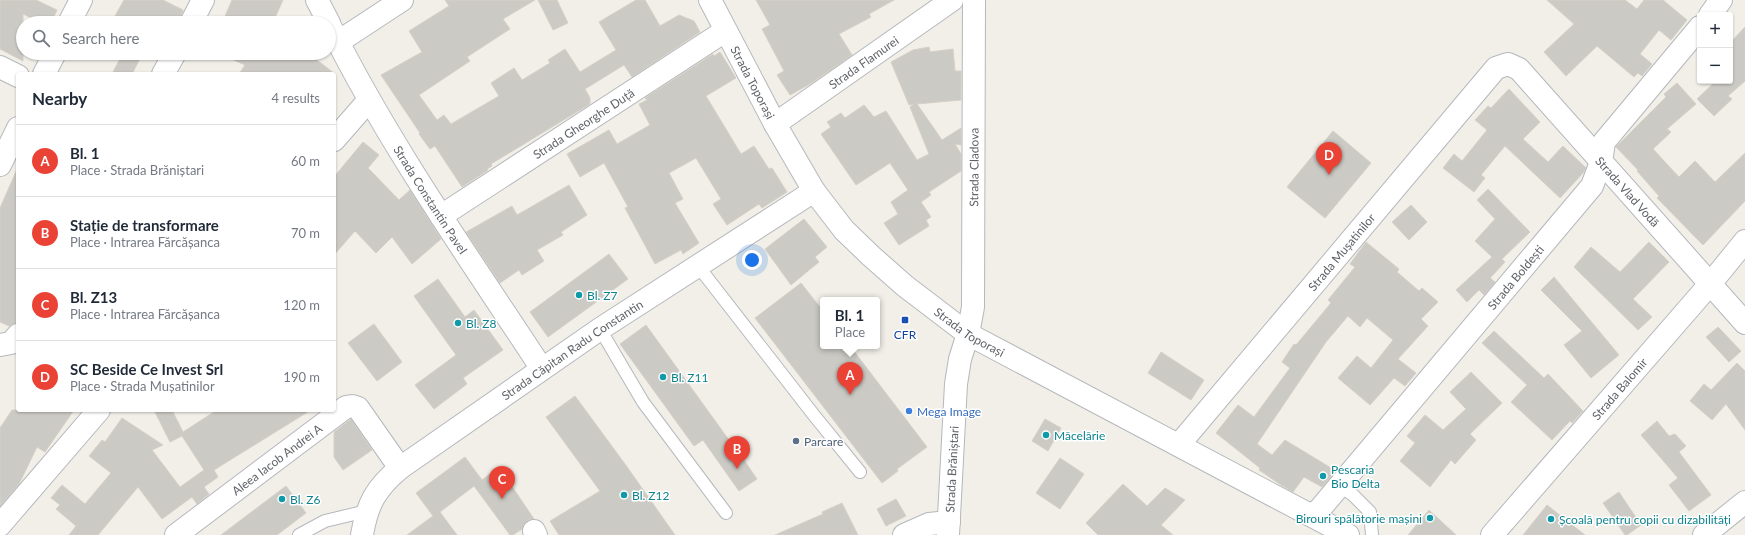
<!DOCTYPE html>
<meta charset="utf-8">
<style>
:root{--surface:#fff;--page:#f2f2f3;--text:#1f2937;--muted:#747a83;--line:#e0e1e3;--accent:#ea4335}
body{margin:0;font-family:Lato,sans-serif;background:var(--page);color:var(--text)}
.controls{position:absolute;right:12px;top:12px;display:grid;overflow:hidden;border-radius:4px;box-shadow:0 1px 3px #0004}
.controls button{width:36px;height:36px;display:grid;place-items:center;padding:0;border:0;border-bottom:1px solid var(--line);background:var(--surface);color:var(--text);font:20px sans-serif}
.you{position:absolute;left:752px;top:260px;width:14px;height:14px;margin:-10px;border:3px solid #fff;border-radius:50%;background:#1a73e8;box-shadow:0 0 0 6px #1a73e833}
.badge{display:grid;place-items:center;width:26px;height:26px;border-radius:50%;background:var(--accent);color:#fff;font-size:13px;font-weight:700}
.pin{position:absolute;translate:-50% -33px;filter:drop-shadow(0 1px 2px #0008)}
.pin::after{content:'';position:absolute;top:21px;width:14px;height:12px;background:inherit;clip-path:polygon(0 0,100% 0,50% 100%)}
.popup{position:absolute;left:820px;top:297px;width:60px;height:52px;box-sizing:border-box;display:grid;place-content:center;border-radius:4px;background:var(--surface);filter:drop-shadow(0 1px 3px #0005);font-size:13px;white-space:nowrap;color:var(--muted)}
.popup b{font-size:15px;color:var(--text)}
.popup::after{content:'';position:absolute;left:50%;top:100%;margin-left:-8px;border:8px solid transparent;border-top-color:var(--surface)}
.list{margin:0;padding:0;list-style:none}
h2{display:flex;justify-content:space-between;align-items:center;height:52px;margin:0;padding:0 16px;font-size:17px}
h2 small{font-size:13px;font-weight:400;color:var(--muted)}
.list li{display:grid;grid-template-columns:26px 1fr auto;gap:12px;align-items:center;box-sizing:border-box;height:72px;padding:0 16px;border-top:1px solid var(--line)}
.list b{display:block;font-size:15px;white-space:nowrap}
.list p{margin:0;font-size:13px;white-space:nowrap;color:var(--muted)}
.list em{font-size:13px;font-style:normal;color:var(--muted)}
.icon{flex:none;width:22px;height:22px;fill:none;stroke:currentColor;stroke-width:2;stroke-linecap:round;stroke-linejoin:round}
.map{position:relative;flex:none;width:1745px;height:535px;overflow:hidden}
.search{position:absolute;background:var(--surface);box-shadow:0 1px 3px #0004;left:16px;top:16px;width:320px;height:44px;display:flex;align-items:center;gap:10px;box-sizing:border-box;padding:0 14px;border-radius:22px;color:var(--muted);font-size:15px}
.panel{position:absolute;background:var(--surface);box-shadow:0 1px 3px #0004;left:16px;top:72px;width:320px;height:340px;border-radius:4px}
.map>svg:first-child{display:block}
</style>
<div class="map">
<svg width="1745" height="535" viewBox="0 0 1745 535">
<rect width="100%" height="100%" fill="#f1efe8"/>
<!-- building -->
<g fill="#cccac5" stroke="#d6d1c6">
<polygon points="0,0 36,0 57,10 51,23 42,23 23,14 23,61 0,49"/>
<polygon points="124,0 163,0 183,10 179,23 111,23"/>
<polygon points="232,0 283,0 274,20 267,16 264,23 222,23"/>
<polygon points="445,0 535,0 503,19 510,29 467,57 470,61 419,95 437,120 444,115 451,124 499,96 491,83 514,68 522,80 550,63 548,60 565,49 580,72 616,50 599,22 636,0 645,0 660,26 679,15 694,21 700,32 632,77 624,65 585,89 590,98 590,104 491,164 492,166 487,169 488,170 462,187 435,146 430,149 419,134 420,133 381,75 422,52 409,31 449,6"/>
<polygon points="538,0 557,0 568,23 553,30"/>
<polygon points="756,0 894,0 869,14 871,17 839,34 852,55 810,84 790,95 777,75 784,71 762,29 770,25"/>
<polygon points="1547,0 1625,0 1637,9 1644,0 1663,0 1687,20 1671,40 1659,30 1640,54 1652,64 1642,76 1638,73 1634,77 1597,46 1566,76 1544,52 1574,24"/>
<polygon points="1745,27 1745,81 1728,96 1732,99 1714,116 1697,99 1716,81 1730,81 1730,43"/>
<polygon points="929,47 930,52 953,49 955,71 961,71 961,100 917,104 942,140 961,128 961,145 955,144 961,154 961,171 929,192 931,195 921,202 931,217 926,220 929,226 899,245 884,223 898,214 891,202 908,190 890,163 856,185 821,134 831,127 827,122 841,113 845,118 864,105 874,117 886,111 917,160 929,154 910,107 914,104 909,105 891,62 913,50"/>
<polygon points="720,52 736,78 706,96 741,154 754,146 769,169 772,168 787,192 762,208 759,204 727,225 713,204 721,199 696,158 669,173 683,199 675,203 699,243 683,254 681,250 655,264 625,208 628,207 604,163 580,177 567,154 609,130 617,144 650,125 639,104 647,100 645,98 713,54 714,56"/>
<polygon points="123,53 143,53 132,74 112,74"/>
<polygon points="218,53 308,53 335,74 239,74 245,65"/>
<polygon points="1677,83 1696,104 1667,129 1671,132 1653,149 1679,177 1695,161 1715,182 1745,153 1745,201 1703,245 1657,198 1659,196 1637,171 1638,170 1616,147 1666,97 1664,94"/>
<polygon points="1509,89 1540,122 1523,139 1548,162 1563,146 1586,168 1583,173 1560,198 1505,146 1481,175 1485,178 1474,192 1443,168 1454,154 1462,161 1487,130 1475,120 1488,106 1491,108"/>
<polygon points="1333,131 1371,163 1325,218 1287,187"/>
<polygon points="363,142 379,155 368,168 399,200 410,190 441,239 412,264 392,237 376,253 355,231 334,255 334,177"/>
<polygon points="18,167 18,323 9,326 0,322 0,208"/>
<polygon points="569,185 587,215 561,232 563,235 537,250 544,261 522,275 519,270 500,283 466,232 512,206 517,215"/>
<polygon points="1488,189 1530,232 1502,259 1505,262 1490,278 1495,282 1484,295 1479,290 1467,302 1456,290 1492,257 1475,241 1495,219 1477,200"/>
<polygon points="1411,205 1427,222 1409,240 1392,222"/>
<polygon points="804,219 827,247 815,257 819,262 791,285 765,249"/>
<polygon points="1366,242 1399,269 1397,272 1419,291 1422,288 1438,302 1421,319 1428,326 1398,359 1416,373 1405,386 1394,378 1370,405 1338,378 1357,356 1371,368 1393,340 1367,318 1360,327 1348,316 1326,342 1257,444 1272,455 1285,440 1336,471 1322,487 1304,477 1293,492 1281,485 1259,470 1260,468 1216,433 1238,405 1254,417 1290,368 1282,362 1294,344 1296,345 1331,303 1328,300 1355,267 1350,264"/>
<polygon points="1649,242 1669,262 1633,299 1652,317 1638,330 1574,267 1591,247 1620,272"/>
<polygon points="609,254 628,279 548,337 530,312"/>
<polygon points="1554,277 1619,355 1591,378 1564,345 1582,331 1541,290"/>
<polygon points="438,279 465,317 474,310 503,350 463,378 467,384 434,409 415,385 456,355 414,296"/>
<polygon points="801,283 823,311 823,346 850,346 927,447 897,469 898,471 882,483 755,318"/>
<polygon points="374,324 402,362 377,381 348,343"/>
<polygon points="646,325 734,447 735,447 757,479 739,491 703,440 694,446 620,344"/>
<polygon points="1718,327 1741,351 1729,362 1706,337"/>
<polygon points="1494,331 1544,378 1548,374 1583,411 1572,423 1570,421 1552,440 1511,402 1527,385 1482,343"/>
<polygon points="1161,352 1204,380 1191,400 1148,373"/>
<polygon points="1737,363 1745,371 1745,430 1726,404 1712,420 1690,401 1704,384 1711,390"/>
<polygon points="1471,372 1502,403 1470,434 1476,440 1455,464 1451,460 1430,487 1400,461 1415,443 1407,436 1425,415 1443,430 1466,409 1450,392"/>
<polygon points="575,396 625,464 675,535 559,535 550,521 600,491 546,417"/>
<polygon points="12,410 74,410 45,452 37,447 19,484 0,506 0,428"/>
<polygon points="154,410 172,410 183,432 217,410 311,410 214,470 218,477 204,487 209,494 197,504 192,497 162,519 138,487 98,535 69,535 76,526 56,509 60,505 51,498 62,485 85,504 111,473 89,456 102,440 105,442 122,418 163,445 152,450 180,487 204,470 182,436 170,442"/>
<polygon points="351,419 372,450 343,470 334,457 334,432"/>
<polygon points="1045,419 1061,428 1048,451 1032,441"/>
<polygon points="1657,421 1669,436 1675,434 1686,446 1679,452 1711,495 1689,511 1669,485 1678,478 1641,435"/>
<polygon points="465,457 482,480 499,467 534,519 528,520 524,524 522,529 513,535 510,535 474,486 440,512 457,535 407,535 433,516 416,493"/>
<polygon points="1060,458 1084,474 1060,509 1036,493"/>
<polygon points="1123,484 1147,506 1165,488 1185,500 1161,525 1173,535 1098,535 1086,523"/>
<polygon points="286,486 306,513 277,535 221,535"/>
<polygon points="1619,492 1641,525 1627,535 1625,535 1603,503"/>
<polygon points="896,499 906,516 886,526 877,509"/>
<polygon points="842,503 858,535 775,535 823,514 822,512"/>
<polygon points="1547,505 1585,535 1523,535"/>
<polygon points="1429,510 1456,535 1408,535"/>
</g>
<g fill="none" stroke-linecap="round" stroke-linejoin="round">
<defs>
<g id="service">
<polyline points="698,266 813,414 860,472"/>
<polyline points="600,329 643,402 726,513"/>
<polyline points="1340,486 1353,495 1370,512 1372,535"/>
<polyline points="299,535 325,521 367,511"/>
</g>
<g id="minor">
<polyline points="317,0 329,23"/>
<polyline points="1710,15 1721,0"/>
<polyline points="69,23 81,0"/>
<polyline points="191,23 203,0"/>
<path id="s1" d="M329 24C389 145 468 256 542 369"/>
<polyline points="338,42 402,0"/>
<polyline points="0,67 18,76"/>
<polyline points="44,74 55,53"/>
<polyline points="163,74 175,53"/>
<path id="s2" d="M775 124 952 0"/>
<polyline points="334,140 369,100"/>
<polyline points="0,165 18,128"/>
<path id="s3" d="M441 216 725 31"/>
<polyline points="0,345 11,343 18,335"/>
<path id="s4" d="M1177 444 1182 441 1496 68 1508 64 1519 69 1745 323"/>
<path id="s5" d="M1311 515 1319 510 1592 186 1601 162 1604 142 1700 27"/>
<polyline points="0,525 99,410"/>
<polyline points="534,531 536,535"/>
<path id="s6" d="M176 535 346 407 352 406 358 408 400 468"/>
<path id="s7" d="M362 535C367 504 376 488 400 468L600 329 814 191"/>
<polyline points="904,535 929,524 949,522"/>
<path id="s8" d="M948 535 956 384 960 359 968 334 973 307 974 0"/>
<path id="s9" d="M1492 535 1710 284 1745 241"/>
<polyline points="1704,535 1745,502"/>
</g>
<g id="tertiary">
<path id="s10" d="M710 0 775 124 814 191 844 230 871 256 905 286 968 334 1348 535"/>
</g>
</defs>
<!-- service casing -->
<use href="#service" stroke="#b5b8bc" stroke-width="14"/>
<!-- minor casing -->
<use href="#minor" stroke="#b5b8bc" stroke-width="24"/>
<!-- tertiary casing -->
<use href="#tertiary" stroke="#b5b8bc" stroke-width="24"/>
<!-- service -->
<use href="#service" stroke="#fff" stroke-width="12"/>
<!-- minor -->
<use href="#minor" stroke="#fff" stroke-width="22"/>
<!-- tertiary -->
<use href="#tertiary" stroke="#fff" stroke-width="22"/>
</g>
<!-- markers -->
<g fill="#0f9aa8" stroke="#fff" stroke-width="1.5">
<circle cx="579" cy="295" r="4"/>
<circle cx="458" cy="323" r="4"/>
<circle cx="663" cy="377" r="4"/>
<circle cx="1046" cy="435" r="4"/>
<circle cx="1323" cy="476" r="4"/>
<circle cx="624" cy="495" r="4"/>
<circle cx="282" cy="499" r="4"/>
<circle cx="1430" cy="518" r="4"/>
<circle cx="1551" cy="519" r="4"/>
</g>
<rect fill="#1a4fb4" stroke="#fff" stroke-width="1.5" x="901" y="316" width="8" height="8" rx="2"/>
<circle fill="#3f7fe0" stroke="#fff" stroke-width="1.5" cx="909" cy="411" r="4"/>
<circle fill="#5c6f8a" stroke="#fff" stroke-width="1.5" cx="796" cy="441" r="4"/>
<g text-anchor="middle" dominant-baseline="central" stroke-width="3" stroke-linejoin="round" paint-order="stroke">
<!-- street labels -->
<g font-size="12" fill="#5f6368" stroke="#fff">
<text stroke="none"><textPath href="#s2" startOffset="108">Strada Flamurei</textPath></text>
<text stroke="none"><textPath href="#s10" startOffset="93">Strada Toporași</textPath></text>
<text stroke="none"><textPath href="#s3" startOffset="170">Strada Gheorghe Duță</textPath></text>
<text stroke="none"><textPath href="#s8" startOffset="370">Strada Cladova</textPath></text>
<text stroke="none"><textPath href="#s4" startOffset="682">Strada Vlad Vodă</textPath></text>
<text stroke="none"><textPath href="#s1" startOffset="203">Strada Constantin Pavel</textPath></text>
<text stroke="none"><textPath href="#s4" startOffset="253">Strada Mușatinilor</textPath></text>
<text stroke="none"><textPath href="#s5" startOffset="314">Strada Boldești</textPath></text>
<text stroke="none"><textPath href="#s10" startOffset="429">Strada Toporași</textPath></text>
<text stroke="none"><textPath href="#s7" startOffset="288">Strada Căpitan Radu Constantin</textPath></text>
<text stroke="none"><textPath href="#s9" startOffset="194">Strada Balomir</textPath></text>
<text stroke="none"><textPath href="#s6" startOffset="126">Aleea Iacob Andrei A</textPath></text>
<text stroke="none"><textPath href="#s8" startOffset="66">Strada Brăniștari</textPath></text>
</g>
<!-- culture labels -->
<g font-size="12" fill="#0d838f" stroke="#fff" text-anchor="start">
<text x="587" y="295">Bl. Z7</text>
<text x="466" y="323">Bl. Z8</text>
<text x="671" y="377">Bl. Z11</text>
<text x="1054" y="435">Măcelărie</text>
<text x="1331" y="469">Pescaria<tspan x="1331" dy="14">Bio Delta</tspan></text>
<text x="632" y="495">Bl. Z12</text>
<text x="290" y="499">Bl. Z6</text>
<text x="1422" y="518" text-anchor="end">Birouri spălătorie mașini</text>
<text x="1559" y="519">Școală pentru copii cu dizabilități</text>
</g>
<!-- transit labels -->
<g font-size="12" fill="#164399" stroke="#fff">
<text x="905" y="334">CFR</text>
</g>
<!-- shop labels -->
<g font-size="12" fill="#366cbe" stroke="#fff" text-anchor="start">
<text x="917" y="411">Mega Image</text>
</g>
<!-- service labels -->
<g font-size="12" fill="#4e5e75" stroke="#fff" text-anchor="start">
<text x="804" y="441">Parcare</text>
</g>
</g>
</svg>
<div class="controls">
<button>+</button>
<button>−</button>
</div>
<div class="you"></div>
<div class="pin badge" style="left:850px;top:395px">A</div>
<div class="popup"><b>Bl. 1</b>Place</div>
<div class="pin badge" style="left:737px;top:469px">B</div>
<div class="pin badge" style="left:502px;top:499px">C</div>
<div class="pin badge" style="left:1329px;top:175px">D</div>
<div class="search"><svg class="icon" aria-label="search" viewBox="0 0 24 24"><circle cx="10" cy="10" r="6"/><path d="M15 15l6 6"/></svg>Search here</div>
<section class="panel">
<h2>Nearby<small>4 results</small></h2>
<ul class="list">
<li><span class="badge">A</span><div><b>Bl. 1</b><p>Place · Strada Brăniștari</p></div><em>60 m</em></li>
<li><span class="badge">B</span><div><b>Stație de transformare</b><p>Place · Intrarea Fărcășanca</p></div><em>70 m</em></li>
<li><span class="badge">C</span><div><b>Bl. Z13</b><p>Place · Intrarea Fărcășanca</p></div><em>120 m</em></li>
<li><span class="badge">D</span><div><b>SC Beside Ce Invest Srl</b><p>Place · Strada Mușatinilor</p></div><em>190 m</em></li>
</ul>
</section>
</div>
